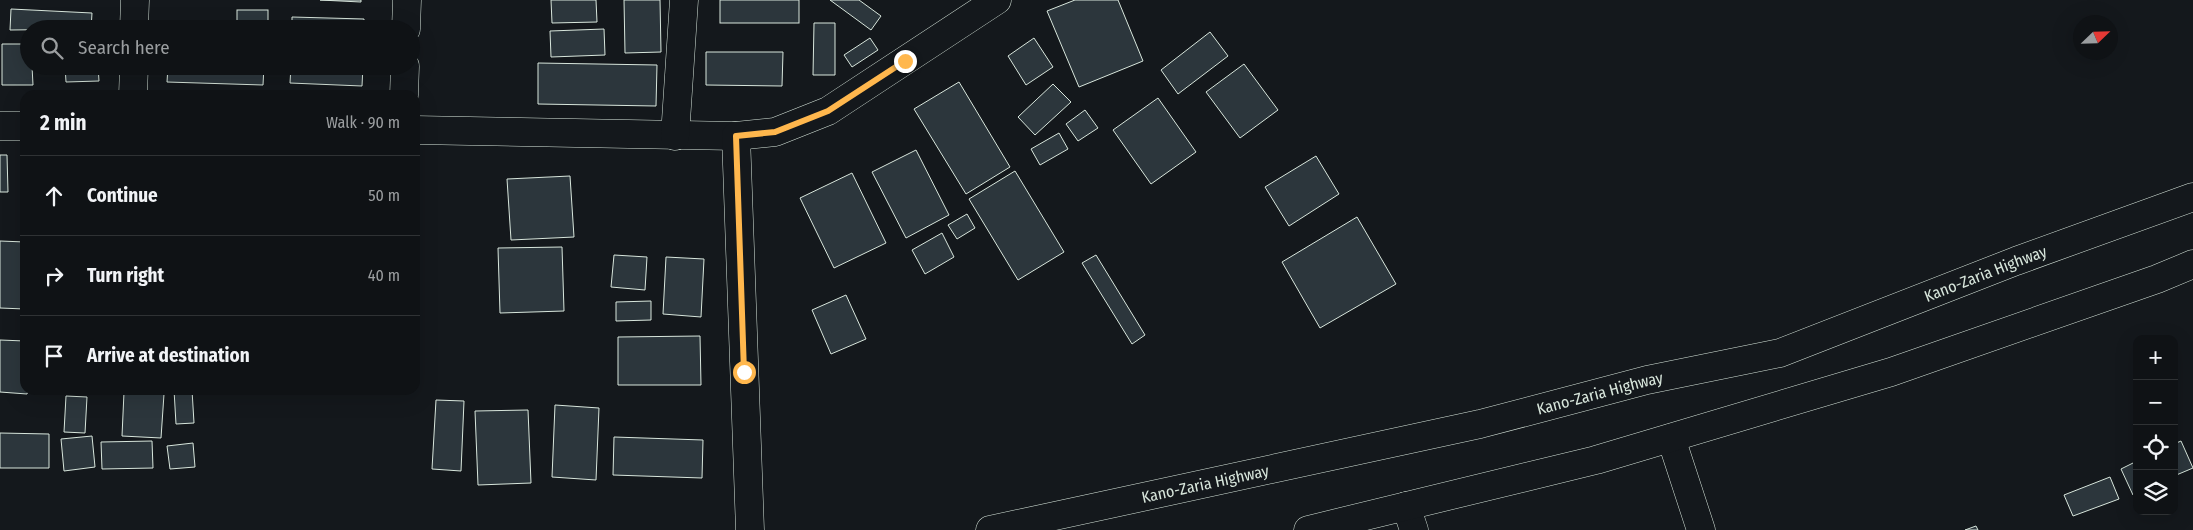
<!DOCTYPE html>
<meta charset="utf-8">
<style>
:root{--surface:#0f1215;--page:#1d2022;--text:#f1f3f6;--muted:#9b9ea0;--line:#2f3234}
body{margin:0;font-family:"Fira Sans Condensed",sans-serif;background:var(--page);color:var(--text)}
.controls{position:absolute;right:15px;bottom:15px;display:grid;overflow:hidden;border-radius:10px;box-shadow:0 5px 20px #0002}
.controls button{width:45px;height:45px;display:grid;place-items:center;padding:0;border:0;border-bottom:1px solid var(--line);background:var(--surface);color:var(--text);font:25px sans-serif}
.compass{position:absolute;left:2073px;top:15px;width:45px;height:45px;border-radius:50%;background:var(--surface);box-shadow:0 5px 20px #0002;rotate:67deg}
.stop{position:absolute;width:15px;height:15px;margin:-11px;border:4px solid #ffb74d;border-radius:50%;background:#fff}
.stop.end{background:#ffb74d;border-color:#fff;box-shadow:0 1px 5px #0008}
.list{margin:0;padding:0;list-style:none}
h2{display:flex;justify-content:space-between;align-items:center;height:65px;margin:0;padding:0 20px;font-size:21px}
h2 small{font-size:16px;font-weight:400;color:var(--muted)}
.list li{display:grid;grid-template-columns:32px 1fr auto;gap:15px;align-items:center;box-sizing:border-box;height:80px;padding:0 20px;border-top:1px solid var(--line)}
.list b{display:block;font-size:19px;white-space:nowrap}
.list em{font-size:16px;font-style:normal;color:var(--muted)}
.icon{flex:none;width:28px;height:28px;fill:none;stroke:currentColor;stroke-width:2;stroke-linecap:round;stroke-linejoin:round}
.map{position:relative;flex:none;width:2193px;height:530px;overflow:hidden}
.search{position:absolute;background:var(--surface);box-shadow:0 5px 20px #0002;left:20px;top:20px;width:400px;height:55px;display:flex;align-items:center;gap:12px;box-sizing:border-box;padding:0 18px;border-radius:28px;color:var(--muted);font-size:19px}
.panel{position:absolute;background:var(--surface);box-shadow:0 5px 20px #0002;left:20px;top:90px;width:400px;height:305px;border-radius:15px}
.map>svg:first-child{display:block}
</style>
<div class="map">
<svg width="2193" height="530" viewBox="0 0 2193 530">
<rect width="100%" height="100%" fill="#14181c"/>
<!-- building -->
<g fill="#2c363c" stroke="#d8e6dc">
<polygon points="320,0 361,0 361,2"/>
<polygon points="551,0 596,0 597,22 552,23"/>
<polygon points="624,0 660,0 661,52 625,53"/>
<rect x="720" y="0" width="79" height="23"/>
<polygon points="830,0 859,0 881,16 871,30"/>
<polygon points="1075,0 1118,0 1143,61 1079,87 1047,11"/>
<polygon points="11,9 92,13 91,29 10,30"/>
<rect x="237" y="10" width="31" height="19"/>
<polygon points="292,17 364,19 364,29 292,29"/>
<polygon points="814,23 835,23 835,75 813,75"/>
<polygon points="604,29 605,55 551,57 550,31"/>
<polygon points="1210,32 1228,56 1178,94 1161,70"/>
<polygon points="870,38 878,50 852,67 844,55"/>
<polygon points="1034,38 1053,67 1026,85 1008,56"/>
<polygon points="2,44 29,44 29,66 32,66 33,85 2,85"/>
<polygon points="706,52 783,52 782,86 706,85"/>
<polygon points="538,63 657,65 656,106 538,104"/>
<polygon points="1244,64 1278,110 1240,138 1206,92"/>
<polygon points="65,66 98,66 99,81 66,82"/>
<polygon points="168,66 264,66 263,85 167,82"/>
<polygon points="291,66 363,66 362,86 290,83"/>
<polygon points="959,82 1010,167 966,194 914,109"/>
<polygon points="1053,84 1071,102 1035,135 1018,117"/>
<polygon points="1158,98 1196,152 1151,184 1113,130"/>
<polygon points="1085,110 1098,128 1078,141 1066,124"/>
<polygon points="1059,133 1068,149 1040,165 1031,149"/>
<polygon points="916,150 949,215 906,238 872,172"/>
<polygon points="0,155 7,155 8,192 0,192"/>
<polygon points="1316,156 1339,194 1289,226 1265,187"/>
<polygon points="1015,171 1064,252 1018,280 969,199"/>
<polygon points="852,173 886,243 834,268 800,198"/>
<polygon points="570,176 574,237 511,240 507,179"/>
<polygon points="967,214 975,228 957,239 948,225"/>
<polygon points="1357,217 1396,284 1320,328 1282,262"/>
<polygon points="942,233 954,257 925,274 912,250"/>
<polygon points="0,241 25,242 25,309 0,308"/>
<polygon points="562,247 564,311 500,313 498,248"/>
<polygon points="614,255 647,257 645,290 611,287"/>
<polygon points="1096,255 1145,335 1132,344 1082,263"/>
<polygon points="666,257 704,259 701,317 663,314"/>
<polygon points="846,295 866,339 831,354 812,310"/>
<polygon points="651,301 651,320 616,321 616,302"/>
<polygon points="700,336 701,385 618,385 618,337"/>
<polygon points="0,340 25,341 25,390 28,390 27,394 0,392"/>
<polygon points="174,390 192,390 194,423 176,424"/>
<polygon points="124,392 164,394 161,438 122,436"/>
<polygon points="66,396 87,397 85,433 64,432"/>
<polygon points="436,400 464,401 461,471 432,469"/>
<polygon points="555,405 599,408 596,480 552,477"/>
<polygon points="528,410 531,483 478,485 475,411"/>
<polygon points="0,433 49,434 49,468 0,468"/>
<polygon points="92,436 95,467 64,471 61,439"/>
<polygon points="614,437 703,440 702,478 613,475"/>
<polygon points="152,441 153,468 102,469 101,442"/>
<polygon points="2181,441 2193,468 2174,476 2174,444"/>
<polygon points="193,443 195,467 170,469 167,446"/>
<polygon points="2137,461 2137,494 2133,495 2121,469"/>
<polygon points="2110,477 2119,499 2073,516 2064,495"/>
<polygon points="1976,526 1978,530 1965,530"/>
</g>
<g fill="none" stroke-linecap="round" stroke-linejoin="round">
<defs>
<g id="minor">
<polyline points="134,29 135,0"/>
<polyline points="406,29 407,0"/>
<polyline points="133,95 134,66"/>
<polyline points="404,95 405,66"/>
<polyline points="0,126 25,126"/>
<polyline points="415,130 736,136 775,132 828,111 997,0"/>
<polyline points="675,136 684,0"/>
<polyline points="736,136 750,530"/>
<polyline points="1671,438 1701,530"/>
<polyline points="1406,506 1414,530"/>
</g>
<g id="trunk">
<path id="s1" d="M990 530 1480 424 1647 380 1780 353 2016 261 2193 197"/>
<polyline points="1308,530 1596,460 1891,372 2157,279 2193,264"/>
</g>
</defs>
<!-- minor casing -->
<use href="#minor" stroke="#d8e6dc" stroke-width="29"/>
<!-- trunk casing -->
<use href="#trunk" stroke="#d8e6dc" stroke-width="29"/>
<!-- minor -->
<use href="#minor" stroke="#14181c" stroke-width="28"/>
<!-- trunk -->
<use href="#trunk" stroke="#14181c" stroke-width="28"/>
</g>
<g fill="none" stroke-linecap="round" stroke-linejoin="round">
<!-- route -->
<polyline stroke="#ffb74d" stroke-width="6" points="744,372 736,136 775,132 828,111 905,61"/>
</g>
<g text-anchor="middle" dominant-baseline="central" stroke-width="4" stroke-linejoin="round" paint-order="stroke">
<!-- street labels -->
<g font-size="16" fill="#d8e6dc" stroke="#14181c">
<text stroke="none"><textPath href="#s1" startOffset="1030">Kano-Zaria Highway</textPath></text>
<text stroke="none"><textPath href="#s1" startOffset="625">Kano-Zaria Highway</textPath></text>
<text stroke="none"><textPath href="#s1" startOffset="220">Kano-Zaria Highway</textPath></text>
</g>
</g>
</svg>
<div class="controls">
<button>+</button>
<button>−</button>
<button><svg class="icon" aria-label="locate" viewBox="0 0 24 24"><circle cx="12" cy="12" r="6"/><path d="M12 2v4M12 18v4M2 12h4M18 12h4"/></svg></button>
<button><svg class="icon" aria-label="layers" viewBox="0 0 24 24"><path d="M12 4l9 5-9 5-9-5zM3 14l9 5 9-5"/></svg></button>
</div>
<svg class="compass" viewBox="-18 -18 36 36"><path d="M0-13l5 13h-10z" fill="#e53935"/><path d="M0 13l5-13h-10z" fill="#9b9ea0"/></svg>
<div class="stop" style="left:744px;top:372px"></div>
<div class="stop end" style="left:905px;top:61px"></div>
<div class="search"><svg class="icon" aria-label="search" viewBox="0 0 24 24"><circle cx="10" cy="10" r="6"/><path d="M15 15l6 6"/></svg>Search here</div>
<section class="panel">
<h2>2 min<small>Walk · 90 m</small></h2>
<ul class="list">
<li><svg class="icon" aria-label="ahead" viewBox="0 0 24 24"><path d="M12 20V5M6 11l6-6 6 6"/></svg><div><b>Continue</b></div><em>50 m</em></li>
<li><svg class="icon" aria-label="right" viewBox="0 0 24 24"><path d="M7 20v-9h11M14 6l5 5-5 5"/></svg><div><b>Turn right</b></div><em>40 m</em></li>
<li><svg class="icon" aria-label="arrive" viewBox="0 0 24 24"><path d="M6 21V4h12l-3 4 3 4H6"/></svg><div><b>Arrive at destination</b></div></li>
</ul>
</section>
</div>
